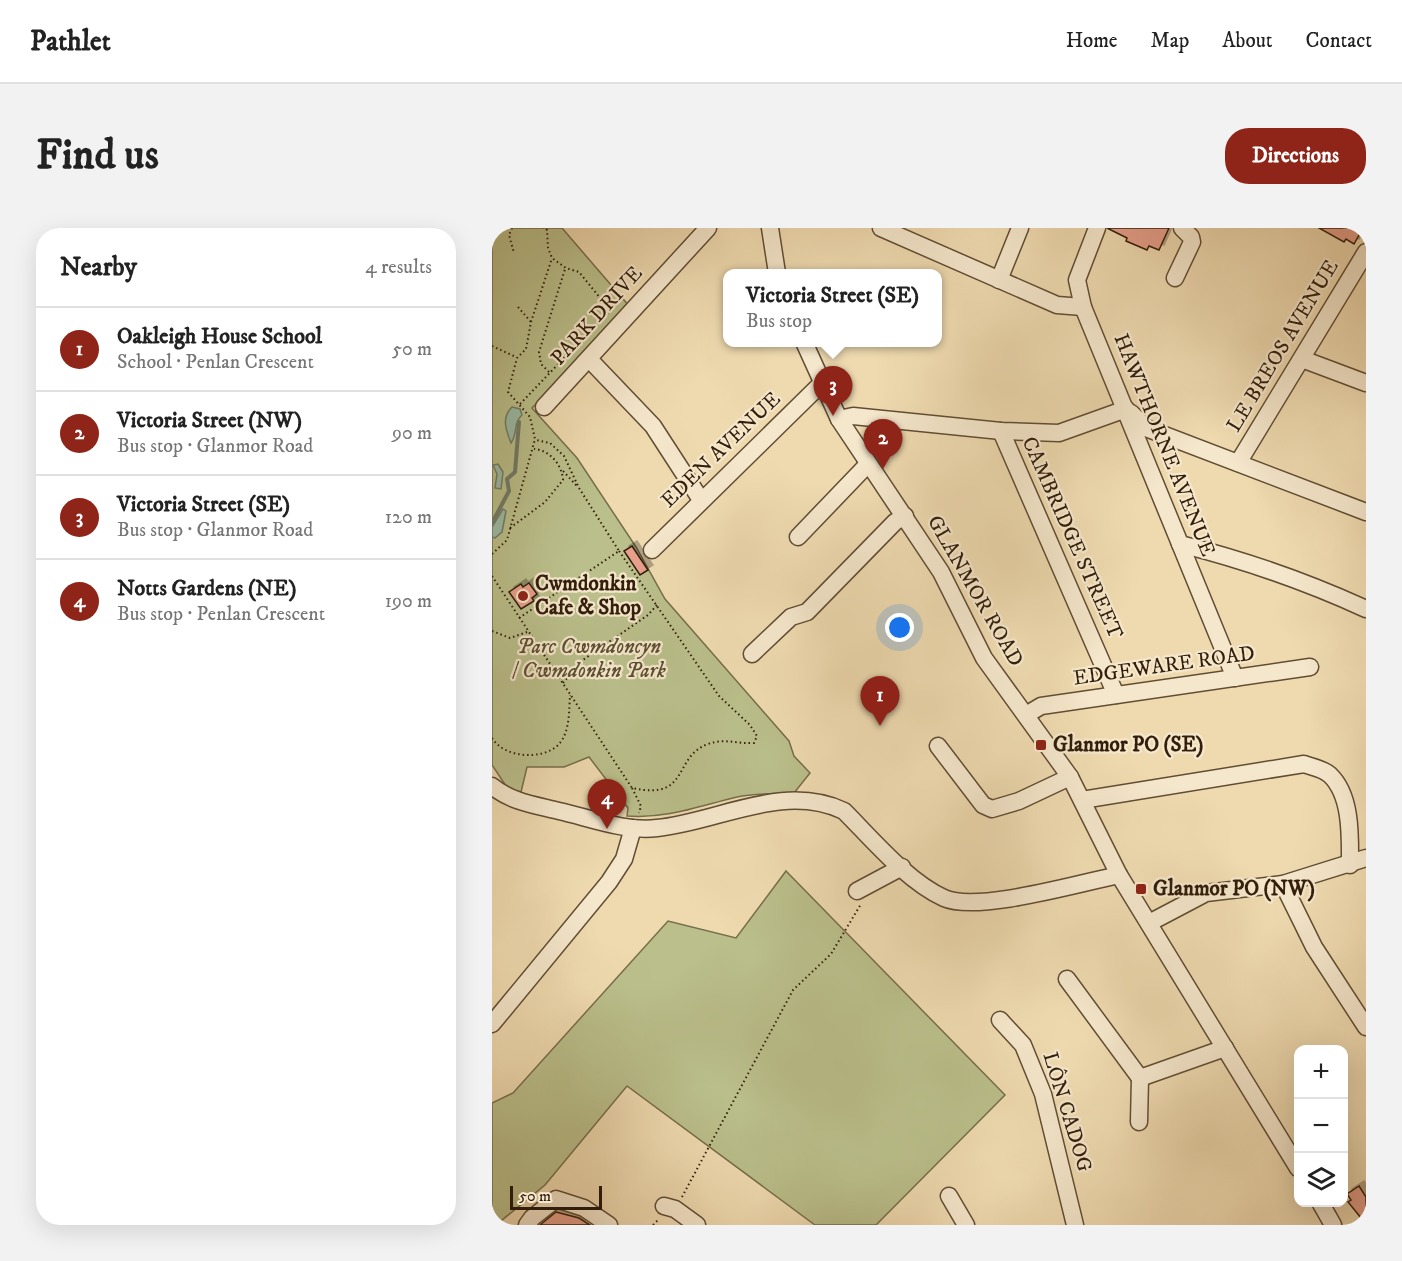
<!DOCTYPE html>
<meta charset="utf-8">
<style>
:root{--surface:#fff;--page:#f2f2f2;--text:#222;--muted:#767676;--line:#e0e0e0;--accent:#8f2418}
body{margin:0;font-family:"IM FELL DW Pica",serif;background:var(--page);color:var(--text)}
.controls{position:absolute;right:18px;bottom:18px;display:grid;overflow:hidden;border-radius:12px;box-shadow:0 6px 24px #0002}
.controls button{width:54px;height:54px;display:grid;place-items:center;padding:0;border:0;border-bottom:2px solid var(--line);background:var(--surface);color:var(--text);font:30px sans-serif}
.scale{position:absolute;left:18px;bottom:15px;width:92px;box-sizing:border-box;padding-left:6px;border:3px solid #321e0b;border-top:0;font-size:16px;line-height:21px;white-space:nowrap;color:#321e0b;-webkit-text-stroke:4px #f5e7cc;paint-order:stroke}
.you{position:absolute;left:408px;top:400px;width:21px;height:21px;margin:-15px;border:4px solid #fff;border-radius:50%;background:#1a73e8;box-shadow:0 0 0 9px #1a73e833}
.badge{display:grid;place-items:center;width:39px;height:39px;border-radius:50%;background:var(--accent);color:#fff;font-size:20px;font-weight:700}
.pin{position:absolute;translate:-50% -50px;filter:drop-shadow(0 2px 3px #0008)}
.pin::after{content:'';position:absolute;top:32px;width:21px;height:18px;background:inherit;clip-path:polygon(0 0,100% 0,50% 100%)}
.popup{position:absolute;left:231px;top:41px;width:219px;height:78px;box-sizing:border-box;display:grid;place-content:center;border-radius:12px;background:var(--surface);filter:drop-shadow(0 2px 4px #0005);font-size:20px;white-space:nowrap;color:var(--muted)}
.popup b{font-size:22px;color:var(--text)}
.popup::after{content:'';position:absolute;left:50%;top:100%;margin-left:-12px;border:12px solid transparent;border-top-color:var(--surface)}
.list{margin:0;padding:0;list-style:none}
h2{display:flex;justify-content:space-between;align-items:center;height:78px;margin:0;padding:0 24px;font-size:26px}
h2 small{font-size:20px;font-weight:400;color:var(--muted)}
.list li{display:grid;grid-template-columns:39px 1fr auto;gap:18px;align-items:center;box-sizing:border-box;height:84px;padding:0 24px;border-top:2px solid var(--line)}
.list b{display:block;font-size:22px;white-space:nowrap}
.list p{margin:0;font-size:20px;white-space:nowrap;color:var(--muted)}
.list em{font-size:20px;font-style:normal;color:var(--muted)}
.icon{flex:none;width:33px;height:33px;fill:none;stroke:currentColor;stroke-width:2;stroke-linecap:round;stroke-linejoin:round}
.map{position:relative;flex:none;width:874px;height:997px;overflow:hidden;border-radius:24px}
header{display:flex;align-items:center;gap:36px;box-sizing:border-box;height:84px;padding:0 30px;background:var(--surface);border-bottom:2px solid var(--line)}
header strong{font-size:28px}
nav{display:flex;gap:33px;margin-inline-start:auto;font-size:21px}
.intro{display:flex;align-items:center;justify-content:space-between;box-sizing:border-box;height:144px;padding:0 36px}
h1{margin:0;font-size:42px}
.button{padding:15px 27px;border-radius:24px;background:var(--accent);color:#fff;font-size:21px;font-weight:700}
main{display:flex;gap:36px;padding:0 36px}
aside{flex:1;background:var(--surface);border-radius:24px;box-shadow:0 6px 24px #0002}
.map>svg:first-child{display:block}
</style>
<header>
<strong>Pathlet</strong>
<nav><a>Home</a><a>Map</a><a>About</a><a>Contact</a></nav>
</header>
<div class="intro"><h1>Find us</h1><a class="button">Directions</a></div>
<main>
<aside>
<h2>Nearby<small>4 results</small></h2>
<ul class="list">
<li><span class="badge">1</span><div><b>Oakleigh House School</b><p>School · Penlan Crescent</p></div><em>50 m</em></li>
<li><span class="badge">2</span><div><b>Victoria Street (NW)</b><p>Bus stop · Glanmor Road</p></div><em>90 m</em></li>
<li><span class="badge">3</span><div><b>Victoria Street (SE)</b><p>Bus stop · Glanmor Road</p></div><em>120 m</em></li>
<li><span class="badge">4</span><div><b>Notts Gardens (NE)</b><p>Bus stop · Penlan Crescent</p></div><em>190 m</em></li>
</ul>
</aside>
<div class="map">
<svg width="874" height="997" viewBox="0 0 874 997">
<defs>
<filter id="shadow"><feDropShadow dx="5" dy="-5" stdDeviation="0" flood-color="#0004"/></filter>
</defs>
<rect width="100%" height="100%" fill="#efdab0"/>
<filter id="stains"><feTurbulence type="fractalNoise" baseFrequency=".00333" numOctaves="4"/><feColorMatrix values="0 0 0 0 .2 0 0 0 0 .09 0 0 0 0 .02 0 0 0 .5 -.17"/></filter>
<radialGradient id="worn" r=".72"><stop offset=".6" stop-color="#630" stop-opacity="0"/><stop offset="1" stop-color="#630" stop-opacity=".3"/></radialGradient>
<!-- green -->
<g fill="#babf8b" stroke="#766e4b" stroke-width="1.5">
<path d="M0 0H70L138 79 40 180 85 230 144 319 173 371 297 513 302 528 318 545 302 565C283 566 263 565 245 569 207 578 175 591 135 588L136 580 97 529 72 539H35L29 564 16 561 0 537Z"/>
<polygon points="294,643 513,867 384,997 323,997 135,858 53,957 4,997 0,997 0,875 21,865 176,693 244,710"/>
</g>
<!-- water -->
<g fill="#9bbba6" stroke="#717c68" stroke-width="1.5">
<path d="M20 179 28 181 30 187C21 195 26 205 19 215 14 202 9 190 20 179Z"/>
<polygon points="6,236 11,244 9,261 3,260 5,246 1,237"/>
<polygon points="11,281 14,283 10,304 3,310 0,309 0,299"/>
</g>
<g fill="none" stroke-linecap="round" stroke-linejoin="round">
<!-- stream -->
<polyline stroke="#717c68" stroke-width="4" points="0,295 17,263 15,251 23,244 27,194"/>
</g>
<!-- building -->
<g fill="#e79f8c" stroke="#321e0b" stroke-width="1.5" filter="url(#shadow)">
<polygon points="615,0 677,0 667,22 657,18 655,22 634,13 635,10"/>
<polygon points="827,0 871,0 862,16 854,11 852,14"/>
<polygon points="140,318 156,342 148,347 132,323"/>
<polygon points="37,355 45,366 40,370 42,373 29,381 17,364 29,356 31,359"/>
<polygon points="867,958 874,969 874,996 856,974 859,972 855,966"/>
<polygon points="64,984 87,990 98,997 48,997"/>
</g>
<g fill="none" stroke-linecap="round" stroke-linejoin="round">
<defs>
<g id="minor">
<polyline points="278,0 285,45"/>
<polyline points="389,0 565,77 591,79"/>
<polyline points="605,0 585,52 591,79 743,450"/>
<polyline points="683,50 700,14 699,9 690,0"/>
<polyline points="507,52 528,0"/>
<polyline points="312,114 347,191 449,344 492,430 578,549 627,647 806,940"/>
<polyline points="97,131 161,198 209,272"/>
<polyline points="810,131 874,155"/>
<polyline points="52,179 216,0"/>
<polyline points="639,185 654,200 874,284"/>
<polyline points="347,191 361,188 509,203 567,205 634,181"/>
<polyline points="509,203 624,467"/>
<polyline points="746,235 874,24"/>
<polyline points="306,309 376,236"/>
<path d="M688 316C752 332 815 354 874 381"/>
<polyline points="160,322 330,155"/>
<polyline points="260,426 299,389 315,384 403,294 413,288"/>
<polyline points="534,487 549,478 818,439"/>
<polyline points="446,518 491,577 500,581 527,573 578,549"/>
<path d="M0 558C19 574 43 577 67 583 98 590 134 604 165 600 226 594 291 554 352 583 380 611 416 654 452 670 485 685 588 655 627 647"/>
<path d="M590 572 812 536C820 539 832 541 838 547 860 568 858 609 858 637"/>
<polyline points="791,656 822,719 874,799"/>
<polyline points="365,663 410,639"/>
<polyline points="657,695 714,665 791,656 874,630"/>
<polyline points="575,751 648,850 733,820"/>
<polyline points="508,792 531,817 551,866 583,997"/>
<polyline points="0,796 117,654 132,631 141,600"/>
<polyline points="647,894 648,850"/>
<polyline points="457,968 474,997"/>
<polyline points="828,974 841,997"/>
<polyline points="172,978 183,981 205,997"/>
<polyline points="35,997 40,990 64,971 92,980 117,997"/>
</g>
</defs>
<!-- minor casing -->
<use href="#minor" stroke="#614d34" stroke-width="19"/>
<!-- path -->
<g stroke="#321e0b" stroke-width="2" stroke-dasharray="1.5 3" stroke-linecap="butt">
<polyline points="20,0 17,7 22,25"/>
<polyline points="26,79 39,94"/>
<polyline points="0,118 24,129"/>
<polyline points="57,144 49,136 47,124 73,41"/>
<polyline points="28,176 118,82 87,44 74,40 60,30 56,20 55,2 51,0"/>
<polyline points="71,243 85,258"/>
<path d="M18 300 53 274 71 252C70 237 58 222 42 221"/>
<polyline points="0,326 15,312 43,211 38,189 16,164 25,130 34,121 39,94 60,30"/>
<path d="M0 348 140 560C199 573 180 529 216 516 233 510 245 516 262 515L265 508 258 497 227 468 127 323"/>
<polyline points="27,390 127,323 87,260 72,228 58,215 44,212"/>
<polyline points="0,403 18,410 35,404"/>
<polyline points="71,455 88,434 156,387 165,377"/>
<path d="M0 510C12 530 51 533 67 516 78 504 77 482 78 467"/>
<polyline points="140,560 149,578 147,585"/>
<polyline points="190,969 301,762 339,726 369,676"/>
<polyline points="161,997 167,991"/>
</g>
<!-- minor -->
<use href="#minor" stroke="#f5e7cc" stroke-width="16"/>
</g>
<!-- markers -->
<g fill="#8f2418" stroke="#f5e7cc" stroke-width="2">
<circle cx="31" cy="368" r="6"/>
<rect x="543" y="511" width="12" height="12" rx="3"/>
<rect x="643" y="655" width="12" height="12" rx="3"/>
</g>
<g text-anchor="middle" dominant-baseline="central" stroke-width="4.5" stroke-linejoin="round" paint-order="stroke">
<!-- street labels -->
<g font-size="21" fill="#321e0b" stroke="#f5e7cc">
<text transform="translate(105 88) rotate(-48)">PARK DRIVE</text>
<text transform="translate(791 118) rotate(-59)">LE BREOS AVENUE</text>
<text transform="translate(672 217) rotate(68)">HAWTHORNE AVENUE</text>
<text transform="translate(229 222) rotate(-44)">EDEN AVENUE</text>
<text transform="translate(580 310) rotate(66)">CAMBRIDGE STREET</text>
<text transform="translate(483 363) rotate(60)">GLANMOR ROAD</text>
<text transform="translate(672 438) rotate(-8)">EDGEWARE ROAD</text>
<text transform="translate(575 884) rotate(73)">LÔN CADOG</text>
</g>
<!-- poi labels -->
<g font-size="21" font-weight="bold" fill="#321e0b" stroke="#f5e7cc" text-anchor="start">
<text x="43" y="356">Cwmdonkin<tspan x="43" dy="24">Cafe &amp; Shop</tspan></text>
<text x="561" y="517">Glanmor PO (SE)</text>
<text x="661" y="661">Glanmor PO (NW)</text>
</g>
<!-- park labels -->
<g font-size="21" font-style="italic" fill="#5b4e31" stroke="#f5e7cc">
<text x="97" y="419">Parc Cwmdoncyn<tspan x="97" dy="24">/ Cwmdonkin Park</tspan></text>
</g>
</g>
<rect width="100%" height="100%" filter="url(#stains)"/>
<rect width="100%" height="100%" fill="url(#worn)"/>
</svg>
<div class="controls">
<button>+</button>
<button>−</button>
<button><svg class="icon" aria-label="layers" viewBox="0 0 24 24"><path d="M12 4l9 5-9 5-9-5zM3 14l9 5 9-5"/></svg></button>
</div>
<div class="scale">50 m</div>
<div class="you"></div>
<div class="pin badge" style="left:388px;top:498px">1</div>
<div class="pin badge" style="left:391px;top:241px">2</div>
<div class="pin badge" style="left:341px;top:188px">3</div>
<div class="popup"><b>Victoria Street (SE)</b>Bus stop</div>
<div class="pin badge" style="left:115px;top:601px">4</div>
</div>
</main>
